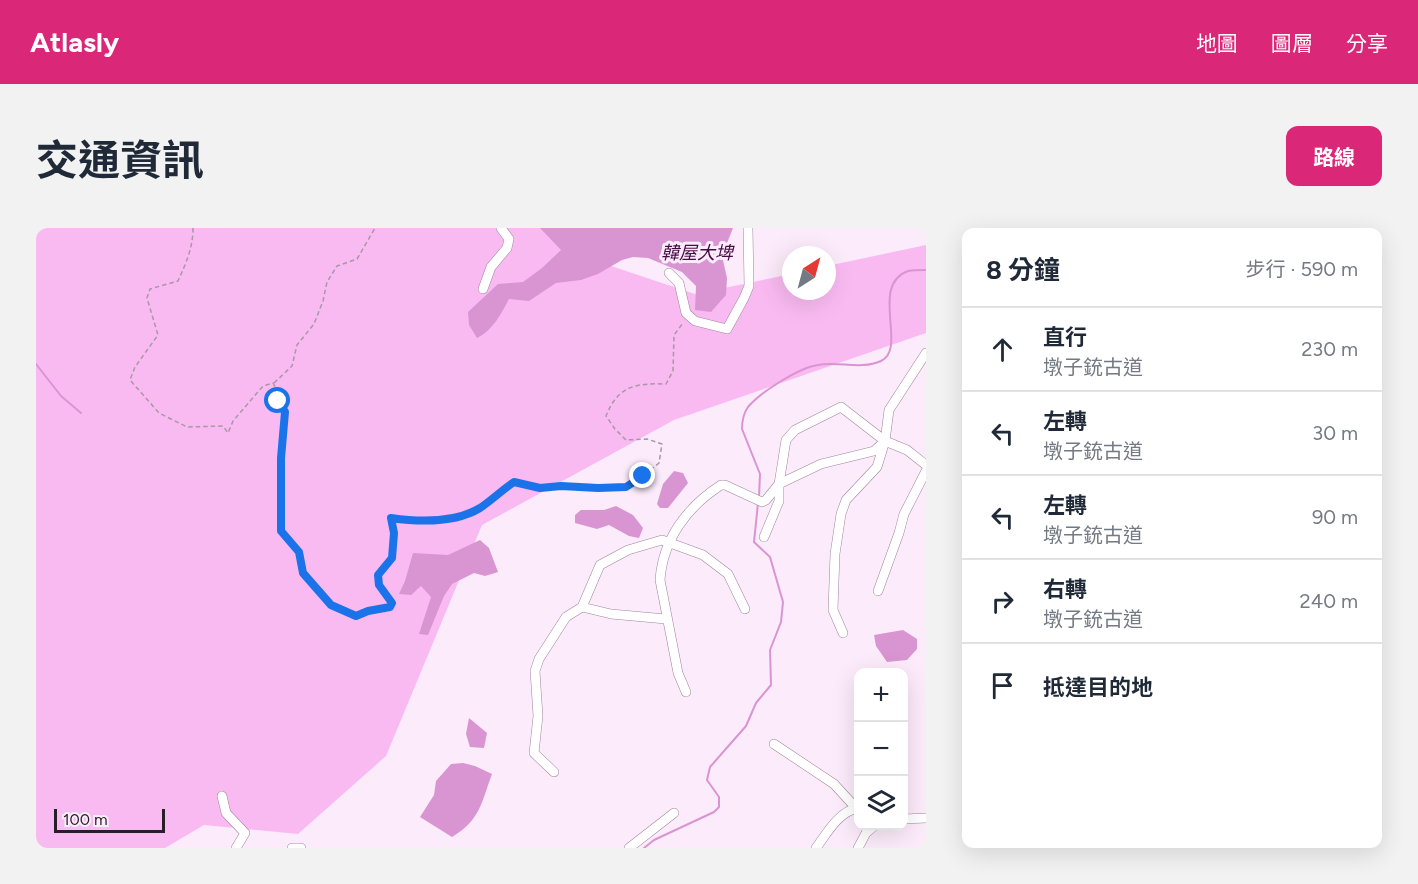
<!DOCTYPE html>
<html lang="zh-TW">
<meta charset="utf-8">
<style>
:root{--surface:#fff;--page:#f2f2f3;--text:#1f2937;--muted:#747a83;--line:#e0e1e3;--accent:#db2777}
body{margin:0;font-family:Figtree,"Noto Sans TC",sans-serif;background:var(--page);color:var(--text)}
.controls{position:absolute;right:18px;bottom:18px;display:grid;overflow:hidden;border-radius:12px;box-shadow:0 6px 24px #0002}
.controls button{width:54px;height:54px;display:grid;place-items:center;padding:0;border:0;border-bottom:2px solid var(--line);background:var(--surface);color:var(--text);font:30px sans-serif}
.compass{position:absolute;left:746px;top:18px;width:54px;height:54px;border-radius:50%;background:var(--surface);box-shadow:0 6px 24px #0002;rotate:36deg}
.scale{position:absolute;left:18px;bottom:15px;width:111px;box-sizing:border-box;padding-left:6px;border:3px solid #281e27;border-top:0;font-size:16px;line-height:21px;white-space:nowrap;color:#281e27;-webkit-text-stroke:4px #fcebfa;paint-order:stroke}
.stop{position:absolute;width:18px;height:18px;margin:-14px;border:4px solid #1a73e8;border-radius:50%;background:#fff}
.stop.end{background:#1a73e8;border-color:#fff;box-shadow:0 2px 6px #0008}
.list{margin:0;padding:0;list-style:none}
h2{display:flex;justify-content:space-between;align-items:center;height:78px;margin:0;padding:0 24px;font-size:26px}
h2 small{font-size:20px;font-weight:400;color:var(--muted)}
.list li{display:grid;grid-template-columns:39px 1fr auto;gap:18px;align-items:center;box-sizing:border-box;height:84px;padding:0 24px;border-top:2px solid var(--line)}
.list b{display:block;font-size:22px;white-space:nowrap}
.list p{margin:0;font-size:20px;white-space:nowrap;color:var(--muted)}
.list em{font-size:20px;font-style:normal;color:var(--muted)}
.icon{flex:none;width:33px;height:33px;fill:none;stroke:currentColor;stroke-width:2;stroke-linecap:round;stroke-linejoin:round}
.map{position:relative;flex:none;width:890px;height:620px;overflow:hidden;border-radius:12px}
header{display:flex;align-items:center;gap:36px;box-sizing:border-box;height:84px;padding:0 30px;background:var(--accent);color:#fff}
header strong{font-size:28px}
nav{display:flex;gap:33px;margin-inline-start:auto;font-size:21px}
.intro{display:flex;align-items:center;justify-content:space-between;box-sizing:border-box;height:144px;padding:0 36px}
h1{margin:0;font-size:42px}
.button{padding:15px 27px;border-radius:12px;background:var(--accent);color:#fff;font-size:21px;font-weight:700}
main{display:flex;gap:36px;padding:0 36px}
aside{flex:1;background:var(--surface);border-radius:12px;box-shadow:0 6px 24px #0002}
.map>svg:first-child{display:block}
</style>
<header>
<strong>Atlasly</strong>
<nav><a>地圖</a><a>圖層</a><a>分享</a></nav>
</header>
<div class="intro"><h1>交通資訊</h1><a class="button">路線</a></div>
<main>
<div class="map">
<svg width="890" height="620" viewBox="0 0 890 620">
<rect width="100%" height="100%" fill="#fcebfa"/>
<!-- green -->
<polygon fill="#f9baf2" points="0,0 511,0 533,24 659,66 755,46 755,63 791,63 791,38 890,17 890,105 638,192 446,297 350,528 262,606 168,597 129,620 0,620"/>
<!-- water -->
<g fill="#d995d2">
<path d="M504 0H697L686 28 691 50 690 67 675 84 659 82 660 58 646 44 612 30 597 29 586 32 562 46 545 52 520 55 493 73 473 71C465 86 457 102 441 110L433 97 432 84 462 56 487 54 506 40 525 22Z"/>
<polygon points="638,243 647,245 652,255 632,280 624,280 621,276 627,256"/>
<polygon points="580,278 597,287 607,300 603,310 593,308 573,297 561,301 539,295 539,287 545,282 568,282"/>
<polygon points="444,312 453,320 462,344 449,348 438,345 416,356 408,368 392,407 383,406 395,369 385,358 375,367 363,366 369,353 377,325 412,327"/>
<polygon points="867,402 881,411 881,421 871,432 851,434 840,418 838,407"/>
<polygon points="433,490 451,505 448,520 434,519 430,506"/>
<path d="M427 535 439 538 456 546C445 576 444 592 416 609L384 589 398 567 400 553 415 536Z"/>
</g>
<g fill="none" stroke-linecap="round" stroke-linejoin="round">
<!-- stream -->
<g stroke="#d995d2" stroke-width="2">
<polyline points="0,136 25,168 45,185"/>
<path d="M723 269 724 246 706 201C706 193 707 186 712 179 725 164 762 140 782 137 802 133 825 142 845 133 872 121 833 57 872 43 877 42 884 42 890 42"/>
<polyline points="608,620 618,612 678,584 683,579 683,569 671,552 674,539 710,498 720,475 735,457 734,422 745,394 747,374 734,329 718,314 722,275"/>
</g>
<defs>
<g id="minor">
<polyline points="633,45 643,55 650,85 659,93 691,101 708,70 713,58 712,0"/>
<polyline points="447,61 455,39 471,20 473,11 465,0"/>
<polyline points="728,309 743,273 743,256 750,212 759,202 805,179 849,213 871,222 890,237"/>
<polyline points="842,363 863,305 868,286 890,243"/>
<polyline points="546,379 575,386 630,391"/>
<polyline points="807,405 797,382 799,326 805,286 810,272 841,239 849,213 853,182 890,125"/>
<path d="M650 464 642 445 624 352C627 311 651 279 685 257H689L726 274 730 272 743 256 785 236 838 223 849 213"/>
<polyline points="738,516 798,556 820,580"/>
<polyline points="518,544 498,525 502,488 499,443 503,431 530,389 546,379 564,337 592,322 626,312 667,327 692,346 709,381"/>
<polyline points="186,568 190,585 209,605 200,620"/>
<polyline points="868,591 890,590"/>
<polyline points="256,620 265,620"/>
<polyline points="593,620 638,585"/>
<path d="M780 620C791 605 803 583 822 580"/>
<polyline points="822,620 830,605 838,598"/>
</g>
</defs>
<!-- minor casing -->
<use href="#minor" stroke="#9f859c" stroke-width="10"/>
<!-- path -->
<g stroke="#a798a5" stroke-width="1.5" stroke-dasharray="4.5 3" stroke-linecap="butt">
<path d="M157 0C157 20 150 35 142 53L114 61 111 70 122 107 99 139 94 152 123 185 151 199 187 198 192 205 197 193 227 158 237 155 241 162 242 173 249 184 245 230V303L263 324 267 345 295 377 320 388 332 383 354 379 356 375 343 357 342 347 356 330 358 305 355 289C383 294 419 295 444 280 456 273 466 262 478 254L504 260 590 259 607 248 623 235 626 216 611 211 590 212 579 201 570 188C582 158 599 155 630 156L637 143 638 107 647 95"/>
<polyline points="238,155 256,138 261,117 278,96 287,73 291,54 301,38 321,31 339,0"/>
</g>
<!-- minor -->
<use href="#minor" stroke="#fff" stroke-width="9"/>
</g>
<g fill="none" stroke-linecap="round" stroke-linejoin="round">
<!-- route -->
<path stroke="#1a73e8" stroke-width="8" d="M242 173 249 184 245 230V303L263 324 267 345 295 377 320 388 332 383 354 379 356 375 343 357 342 347 356 330 358 305 355 290C383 294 419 295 444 280 456 272 466 262 478 254L504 260 525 258 562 260 590 259 607 248"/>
</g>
<g text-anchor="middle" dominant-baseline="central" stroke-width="6" stroke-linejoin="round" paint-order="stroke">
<!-- water labels -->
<g font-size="18" font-style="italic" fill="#480b45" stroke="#fcebfa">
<text x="661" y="25">韓屋大埤</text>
</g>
</g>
</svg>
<div class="controls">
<button>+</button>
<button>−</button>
<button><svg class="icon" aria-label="layers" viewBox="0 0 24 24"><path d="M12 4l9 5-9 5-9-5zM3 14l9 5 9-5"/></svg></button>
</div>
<svg class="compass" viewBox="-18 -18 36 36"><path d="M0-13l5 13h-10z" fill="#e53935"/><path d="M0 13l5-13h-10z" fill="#747a83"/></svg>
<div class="scale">100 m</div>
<div class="stop" style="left:242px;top:173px"></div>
<div class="stop end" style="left:607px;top:248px"></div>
</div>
<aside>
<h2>8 分鐘<small>步行 · 590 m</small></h2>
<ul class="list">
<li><svg class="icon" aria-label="ahead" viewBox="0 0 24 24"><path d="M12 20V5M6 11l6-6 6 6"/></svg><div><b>直行</b><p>墩子銃古道</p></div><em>230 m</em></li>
<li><svg class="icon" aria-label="left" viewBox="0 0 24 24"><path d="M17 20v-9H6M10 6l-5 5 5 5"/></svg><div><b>左轉</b><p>墩子銃古道</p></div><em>30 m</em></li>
<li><svg class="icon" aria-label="left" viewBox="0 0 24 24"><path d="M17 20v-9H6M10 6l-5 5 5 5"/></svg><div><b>左轉</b><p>墩子銃古道</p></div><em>90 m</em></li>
<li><svg class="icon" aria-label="right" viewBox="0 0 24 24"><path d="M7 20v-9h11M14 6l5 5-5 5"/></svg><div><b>右轉</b><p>墩子銃古道</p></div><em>240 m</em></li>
<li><svg class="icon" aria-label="arrive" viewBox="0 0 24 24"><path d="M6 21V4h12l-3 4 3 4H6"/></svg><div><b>抵達目的地</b></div></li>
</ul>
</aside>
</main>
